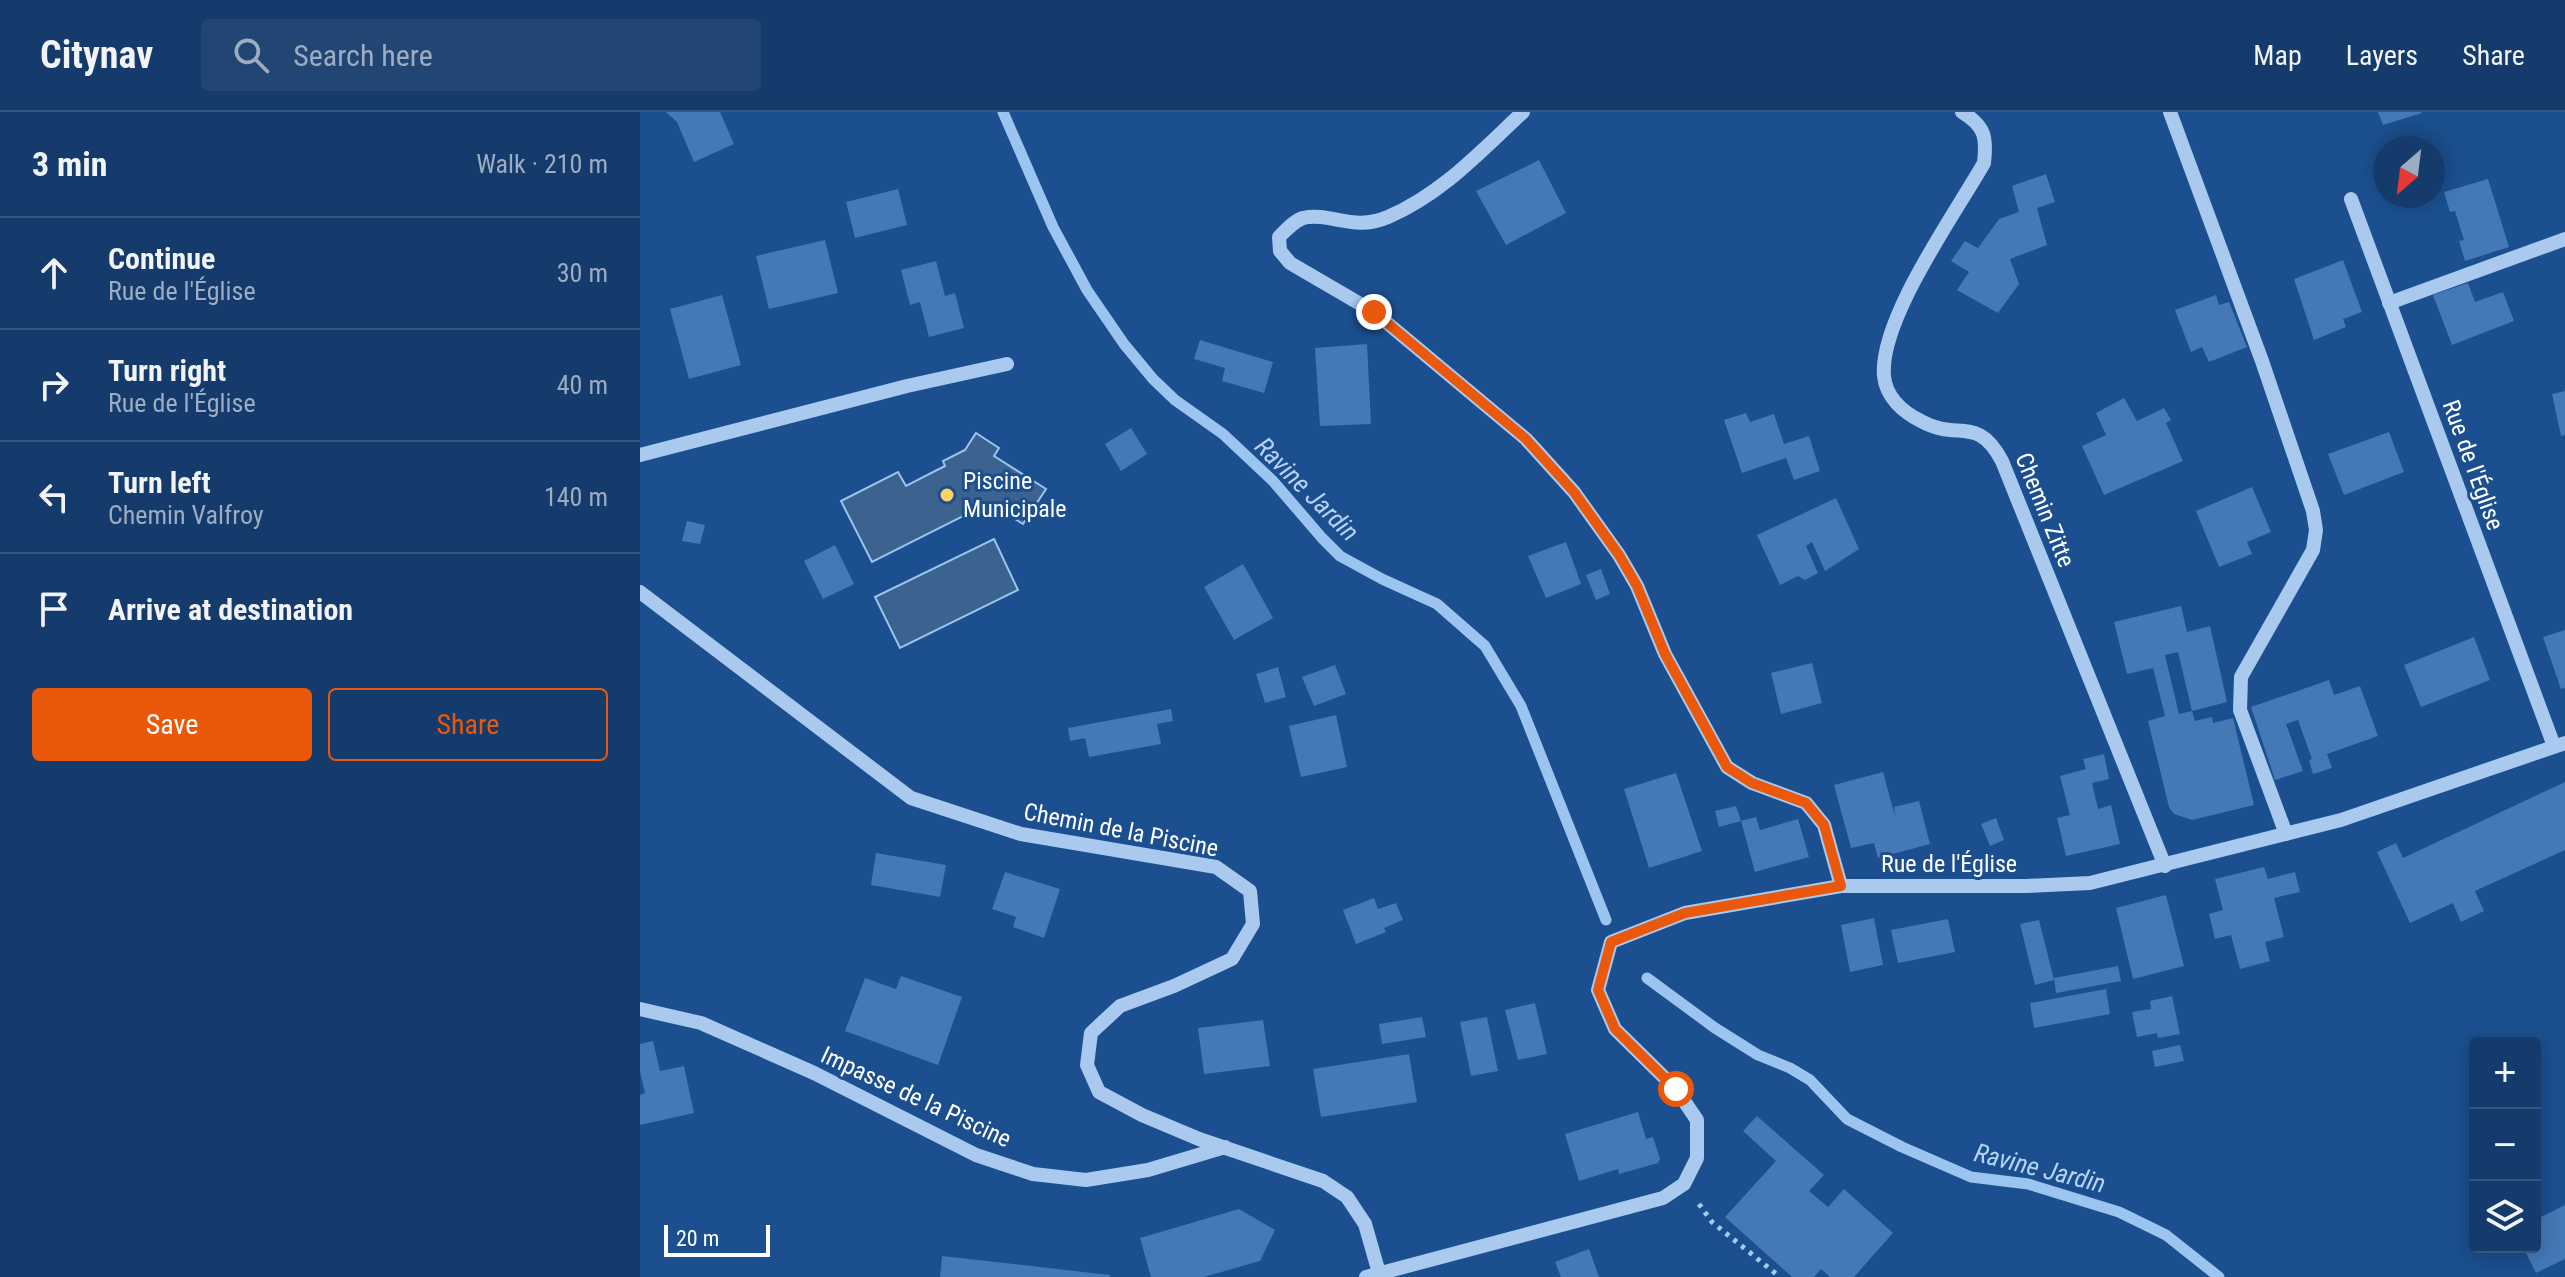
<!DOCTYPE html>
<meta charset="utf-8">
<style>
:root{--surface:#143b6b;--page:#214673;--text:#f1f3f6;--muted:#9dadc1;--line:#33557e;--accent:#ea580c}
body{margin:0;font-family:"Roboto Condensed",sans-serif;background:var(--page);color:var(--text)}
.controls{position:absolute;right:24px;bottom:24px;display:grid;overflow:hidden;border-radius:8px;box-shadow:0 4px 20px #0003}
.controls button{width:72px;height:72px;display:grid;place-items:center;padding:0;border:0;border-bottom:2px solid var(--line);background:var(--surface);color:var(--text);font:40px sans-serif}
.compass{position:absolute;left:1733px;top:24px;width:72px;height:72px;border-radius:50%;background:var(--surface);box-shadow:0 4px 20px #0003;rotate:208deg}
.scale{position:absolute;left:24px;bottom:20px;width:106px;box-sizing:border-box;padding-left:8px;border:4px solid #fff;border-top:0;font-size:22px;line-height:28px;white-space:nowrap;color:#fff;-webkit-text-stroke:6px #1b4f8f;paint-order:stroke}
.stop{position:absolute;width:24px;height:24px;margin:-18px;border:6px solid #ea580c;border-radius:50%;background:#fff}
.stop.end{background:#ea580c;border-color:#fff;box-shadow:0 2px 8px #0008}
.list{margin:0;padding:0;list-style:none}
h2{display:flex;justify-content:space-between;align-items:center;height:104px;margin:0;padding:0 32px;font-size:34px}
h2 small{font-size:26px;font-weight:400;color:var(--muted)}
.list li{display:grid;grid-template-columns:52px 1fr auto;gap:24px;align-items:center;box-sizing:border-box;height:112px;padding:0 32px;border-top:2px solid var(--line)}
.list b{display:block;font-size:30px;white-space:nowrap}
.list p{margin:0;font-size:26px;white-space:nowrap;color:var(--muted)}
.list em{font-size:26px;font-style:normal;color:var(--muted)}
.actions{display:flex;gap:16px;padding:24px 32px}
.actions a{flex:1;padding:18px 0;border:2px solid var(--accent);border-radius:8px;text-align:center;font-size:28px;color:var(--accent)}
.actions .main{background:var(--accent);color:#fff}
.icon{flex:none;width:44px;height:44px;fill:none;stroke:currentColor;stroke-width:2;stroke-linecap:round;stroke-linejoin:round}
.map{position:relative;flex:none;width:1925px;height:1165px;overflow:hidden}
header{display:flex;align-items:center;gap:48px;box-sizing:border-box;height:112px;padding:0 40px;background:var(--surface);border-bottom:2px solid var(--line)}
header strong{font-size:38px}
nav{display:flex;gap:44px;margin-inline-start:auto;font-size:28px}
.search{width:560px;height:72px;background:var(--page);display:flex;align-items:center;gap:20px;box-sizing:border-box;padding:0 28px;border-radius:8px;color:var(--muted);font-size:30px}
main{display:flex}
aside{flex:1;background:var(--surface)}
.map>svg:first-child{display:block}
</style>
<header>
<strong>Citynav</strong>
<div class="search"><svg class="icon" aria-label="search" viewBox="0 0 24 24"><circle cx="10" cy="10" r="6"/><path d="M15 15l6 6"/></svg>Search here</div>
<nav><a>Map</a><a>Layers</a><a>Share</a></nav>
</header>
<main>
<aside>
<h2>3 min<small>Walk · 210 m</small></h2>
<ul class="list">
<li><svg class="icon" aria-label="ahead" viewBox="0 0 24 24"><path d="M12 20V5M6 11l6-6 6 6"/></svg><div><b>Continue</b><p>Rue de l'Église</p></div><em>30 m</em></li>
<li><svg class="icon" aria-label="right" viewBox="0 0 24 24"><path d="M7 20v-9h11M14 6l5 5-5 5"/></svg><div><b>Turn right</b><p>Rue de l'Église</p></div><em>40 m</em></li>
<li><svg class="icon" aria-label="left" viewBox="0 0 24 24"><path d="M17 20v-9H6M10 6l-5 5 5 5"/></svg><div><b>Turn left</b><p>Chemin Valfroy</p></div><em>140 m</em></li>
<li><svg class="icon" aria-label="arrive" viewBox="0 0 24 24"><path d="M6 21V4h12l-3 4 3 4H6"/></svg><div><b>Arrive at destination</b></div></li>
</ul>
<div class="actions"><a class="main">Save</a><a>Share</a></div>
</aside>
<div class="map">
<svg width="1925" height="1165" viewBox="0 0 1925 1165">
<rect width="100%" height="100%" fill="#1b4f8f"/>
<!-- water -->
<g fill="#3c6290" stroke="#9cc4f0" stroke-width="2">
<polygon points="336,321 359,336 354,344 406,377 383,412 349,391 232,450 201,389 258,360 266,374 305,354 303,349 325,338"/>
<polygon points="354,427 378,478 260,536 235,485"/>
</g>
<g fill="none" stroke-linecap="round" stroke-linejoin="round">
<!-- stream -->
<g stroke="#9cc4f0" stroke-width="11">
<polyline points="363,0 413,115 447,178 484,232 513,267 535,288 583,322 633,369 682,426 700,444 742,467 797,492 845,534 881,594 966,808"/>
<polyline points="1007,866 1075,916 1118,943 1150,956 1170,968 1207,1007 1262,1035 1331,1065 1388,1072 1479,1100 1526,1123 1579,1165"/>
</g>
</g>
<!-- building -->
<g fill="#4478b7">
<polygon points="26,0 80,0 94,32 54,50 37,10"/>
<polygon points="1738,0 1781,0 1782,1 1743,13"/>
<polygon points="899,48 926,101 866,133 836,79"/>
<polygon points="1406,62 1415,90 1397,96 1407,133 1370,147 1379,172 1358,201 1317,178 1329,160 1311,149 1325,129 1338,136 1359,107 1379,100 1372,74"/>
<polygon points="1848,67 1869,135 1825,149 1819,129 1824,128 1815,99 1810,100 1804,80"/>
<polygon points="258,77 267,113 215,126 206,90"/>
<polygon points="185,128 198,181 129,197 116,144"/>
<polygon points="1703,148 1722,200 1703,207 1706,215 1674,228 1654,167"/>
<polygon points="296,149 305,184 315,181 324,216 289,225 280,190 270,193 261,158"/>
<polygon points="1828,171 1835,190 1863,180 1874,209 1812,233 1793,183"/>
<polygon points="82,183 101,253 49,267 30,197"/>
<polygon points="1576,183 1579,193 1589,190 1607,235 1569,250 1562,235 1551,240 1535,198"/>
<polygon points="560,228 633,250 624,281 582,269 585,256 554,247"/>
<polygon points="727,232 731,312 680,314 675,236"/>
<polygon points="1925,279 1925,323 1921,324 1912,282"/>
<polygon points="1484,286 1497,309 1524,296 1531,308 1526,311 1543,349 1464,383 1442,334 1466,323 1456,301"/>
<polygon points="1106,301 1110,310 1134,302 1144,332 1169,324 1180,359 1154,368 1146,346 1102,361 1084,308"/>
<polygon points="491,316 507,342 481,359 465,332"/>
<polygon points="1749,320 1764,360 1704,383 1688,342"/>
<polygon points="1612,375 1631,420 1607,430 1612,442 1579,455 1556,399"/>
<polygon points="1196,386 1219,437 1185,459 1172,430 1166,434 1178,461 1165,468 1158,464 1140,473 1117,423"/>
<polygon points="47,409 65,413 60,432 42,429"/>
<polygon points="926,430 941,472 906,486 888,444"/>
<polygon points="195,433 214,472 183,487 164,449"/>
<polygon points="603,452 633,506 594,528 564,475"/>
<polygon points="961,457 970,482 956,488 946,463"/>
<polygon points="1541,494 1547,520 1570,514 1587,590 1552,599 1538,540 1525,543 1539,602 1552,599 1555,609 1572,605 1573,611 1593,606 1614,693 1552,708 1534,702 1529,695 1508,609 1525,604 1513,556 1487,562 1474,510"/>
<polygon points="1925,518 1925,576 1921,577 1903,525"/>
<polygon points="1834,525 1850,568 1781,595 1764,553"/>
<polygon points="1172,551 1182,591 1141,602 1131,561"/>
<polygon points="695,553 706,582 674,594 662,565"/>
<polygon points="638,555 646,585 625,591 616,562"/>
<polygon points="1689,568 1694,583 1720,574 1738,624 1687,642 1692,656 1673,662 1669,648 1672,647 1658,608 1646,612 1663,659 1635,668 1611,595"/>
<polygon points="531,597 533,609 517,612 521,632 449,645 445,626 430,629 428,616"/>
<polygon points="696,603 707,655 661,665 649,614"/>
<polygon points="1464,642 1469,667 1452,671 1458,697 1471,693 1480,732 1426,744 1417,706 1430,703 1420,664 1446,657 1443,647"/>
<polygon points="1243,660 1255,704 1254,695 1279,689 1290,732 1238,746 1234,731 1211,736 1194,673"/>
<polygon points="1036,661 1062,739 1009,756 984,677"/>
<polygon points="1925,670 1925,738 1835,779 1844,799 1821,810 1813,791 1770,811 1737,740 1756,731 1763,746"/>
<polygon points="1096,694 1101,709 1116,705 1120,718 1158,707 1169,745 1115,760 1101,709 1079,715 1075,699"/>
<polygon points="1356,706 1364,728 1350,734 1341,712"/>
<polygon points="236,741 306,753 300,785 231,773"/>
<polygon points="1624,755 1628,767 1655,760 1660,780 1634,786 1644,825 1625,830 1630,849 1600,857 1591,823 1575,827 1569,802 1583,798 1575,767"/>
<polygon points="365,760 420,777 404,826 373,815 376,805 352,797"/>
<polygon points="1526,783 1544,854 1493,867 1476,796"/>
<polygon points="734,786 738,797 756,791 763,808 744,816 746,820 716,832 703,798"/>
<polygon points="1234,806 1243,853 1210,860 1201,813"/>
<polygon points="1308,807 1315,840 1258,851 1251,818"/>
<polygon points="1399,808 1414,868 1395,873 1380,812"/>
<polygon points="1478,854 1481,869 1416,881 1414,866"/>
<polygon points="261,864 322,885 298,953 205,919 225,866 256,877"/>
<polygon points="1466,877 1470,902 1394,916 1390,891"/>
<polygon points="1532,884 1540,922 1518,926 1517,921 1497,925 1492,900 1511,897 1510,889"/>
<polygon points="895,891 907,942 878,948 865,898"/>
<polygon points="782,905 786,925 742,932 739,912"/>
<polygon points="847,905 858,959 831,964 820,910"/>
<polygon points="623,908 630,954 564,962 558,916"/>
<polygon points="13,929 20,959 44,954 54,1001 0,1013 0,983 5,981 0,960 0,932"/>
<polygon points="1540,933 1544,949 1515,955 1512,939"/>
<polygon points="769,942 777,990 681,1005 673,957"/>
<polygon points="998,1000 1006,1027 1013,1025 1020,1047 1018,1051 979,1062 978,1057 939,1069 925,1022"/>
<polygon points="1117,1004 1184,1063 1169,1079 1188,1095 1204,1077 1253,1121 1214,1165 1190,1165 1181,1157 1174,1165 1152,1165 1085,1105 1136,1049 1103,1019"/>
<polygon points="1925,1093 1925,1147 1896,1161 1883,1135 1895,1135 1895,1108"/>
<polygon points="599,1097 635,1118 620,1149 564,1165 511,1165 500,1126"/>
<polygon points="949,1137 959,1165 921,1165 915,1150"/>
<polygon points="302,1144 470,1163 470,1165 300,1165"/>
</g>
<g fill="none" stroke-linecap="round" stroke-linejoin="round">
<!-- path -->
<polyline stroke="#a9c9ee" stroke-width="5" stroke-dasharray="4 6" stroke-linecap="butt" points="1059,1092 1072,1110 1140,1165"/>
<!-- minor -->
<g stroke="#a9c9ee" stroke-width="14">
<path d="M883 0C841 39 802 82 748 105 713 120 691 100 663 106 654 109 646 118 639 125L640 139 650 151 734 200 886 327 934 380 979 443 997 474 1025 542 1087 655 1112 671 1166 691 1184 713 1201 774"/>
<path d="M1322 0C1345 14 1347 25 1344 51 1315 102 1239 208 1244 264 1246 285 1263 300 1281 309 1318 330 1337 302 1362 349L1525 754"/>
<polyline points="1530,0 1622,249 1673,399 1676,418 1673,438 1601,565 1600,598 1646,722"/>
<polyline points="1711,87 1914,634"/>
<polyline points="1749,191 1925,127"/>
<polyline points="0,343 267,274 367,252"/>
<polyline points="0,480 271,686 381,722 576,755 610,779 613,812 592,847 534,874 480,894 451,921 447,953 459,980 502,1003 559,1027 683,1069 707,1085 725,1112 739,1161"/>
<polyline points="0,897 61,911 174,961 336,1043 393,1062 446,1068 508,1058 585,1035"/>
<polyline points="726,1165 1023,1086 1044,1072 1057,1046 1057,1008 1036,977 975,917 958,878 971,830 1045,801 1201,774 1386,774 1450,771 1701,708 1925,631"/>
</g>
</g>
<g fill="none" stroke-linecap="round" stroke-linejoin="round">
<!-- route -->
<polyline stroke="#ea580c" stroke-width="10" points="734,200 886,327 934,380 979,443 997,474 1025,542 1087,655 1112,671 1166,691 1184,713 1201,774 1045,801 971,830 958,878 975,917 1036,977"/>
</g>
<!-- markers -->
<circle fill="#ffd166" stroke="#1b4f8f" stroke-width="3" cx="307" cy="383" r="8"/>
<g text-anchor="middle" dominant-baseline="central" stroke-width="6" stroke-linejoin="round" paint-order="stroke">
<!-- street labels -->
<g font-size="24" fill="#fff" stroke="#1b4f8f">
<text transform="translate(1833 353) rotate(70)">Rue de l'Église</text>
<text transform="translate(1405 398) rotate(68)">Chemin Zitte</text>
<text transform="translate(481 718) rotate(11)">Chemin de la Piscine</text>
<text x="1309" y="752">Rue de l'Église</text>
<text transform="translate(276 985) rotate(25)">Impasse de la Piscine</text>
</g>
<!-- poi labels -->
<g font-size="24" fill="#fff" stroke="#1b4f8f" text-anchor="start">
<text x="323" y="369">Piscine<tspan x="323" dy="28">Municipale</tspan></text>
</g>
<!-- water labels -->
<g font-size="26" font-style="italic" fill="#b5d3f5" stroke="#1b4f8f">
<text transform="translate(667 377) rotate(45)">Ravine Jardin</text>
<text transform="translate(1400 1056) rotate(14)">Ravine Jardin</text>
</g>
</g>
</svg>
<div class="controls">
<button>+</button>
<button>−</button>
<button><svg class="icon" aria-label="layers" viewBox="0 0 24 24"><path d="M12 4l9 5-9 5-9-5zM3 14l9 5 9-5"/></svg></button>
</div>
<svg class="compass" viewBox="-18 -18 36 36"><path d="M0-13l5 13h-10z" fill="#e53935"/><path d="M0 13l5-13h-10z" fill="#9dadc1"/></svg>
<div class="scale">20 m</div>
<div class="stop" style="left:1036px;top:977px"></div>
<div class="stop end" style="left:734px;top:200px"></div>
</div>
</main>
